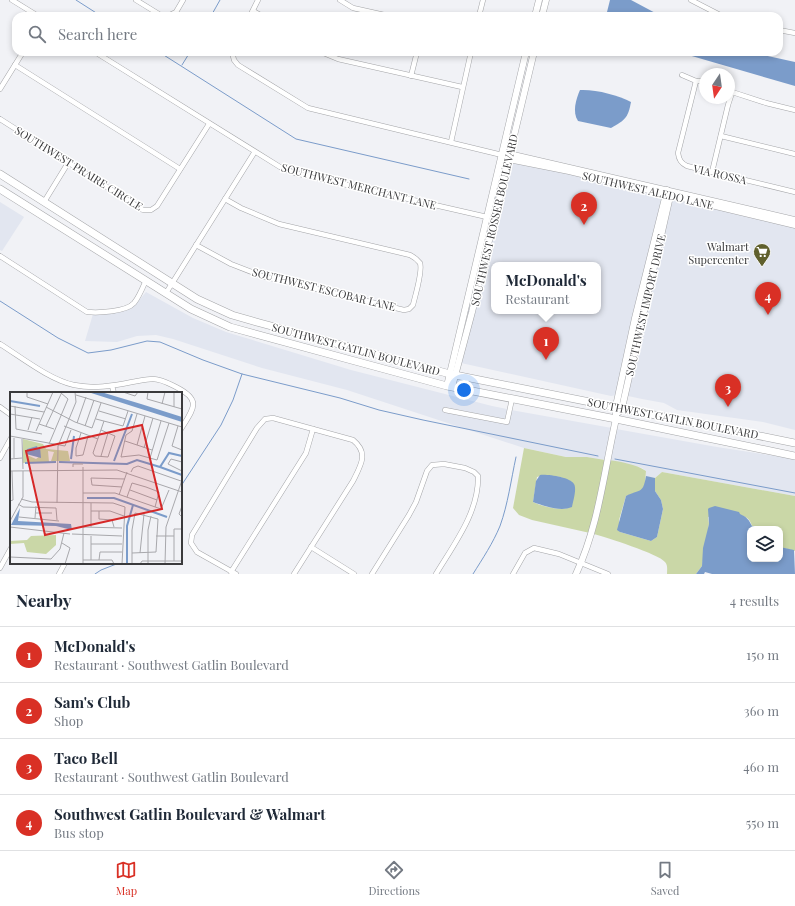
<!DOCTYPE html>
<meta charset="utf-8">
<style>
:root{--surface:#fff;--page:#f2f2f3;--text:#1f2937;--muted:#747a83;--line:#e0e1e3;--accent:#d93025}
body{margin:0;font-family:"Playfair Display",serif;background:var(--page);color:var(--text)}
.controls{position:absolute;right:12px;bottom:12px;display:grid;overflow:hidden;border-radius:8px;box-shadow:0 2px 6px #0003}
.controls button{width:36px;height:36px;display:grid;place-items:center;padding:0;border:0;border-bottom:1px solid var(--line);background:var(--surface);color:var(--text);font:20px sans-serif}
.compass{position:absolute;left:699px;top:68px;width:36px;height:36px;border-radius:50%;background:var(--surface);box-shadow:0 2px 6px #0003;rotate:193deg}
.you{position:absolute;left:464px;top:390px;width:14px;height:14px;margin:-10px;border:3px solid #fff;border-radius:50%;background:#1a73e8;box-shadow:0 0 0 6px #1a73e833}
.badge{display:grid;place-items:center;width:26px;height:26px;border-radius:50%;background:var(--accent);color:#fff;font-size:13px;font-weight:700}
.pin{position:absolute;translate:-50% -33px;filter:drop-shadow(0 1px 2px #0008)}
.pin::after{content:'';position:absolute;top:21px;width:14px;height:12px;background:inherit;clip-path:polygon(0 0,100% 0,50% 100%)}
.popup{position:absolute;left:491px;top:262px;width:110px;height:52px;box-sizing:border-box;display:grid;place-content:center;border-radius:8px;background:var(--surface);filter:drop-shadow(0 1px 3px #0005);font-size:13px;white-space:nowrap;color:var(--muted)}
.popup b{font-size:15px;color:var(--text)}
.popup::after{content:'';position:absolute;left:50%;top:100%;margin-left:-8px;border:8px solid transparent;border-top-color:var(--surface)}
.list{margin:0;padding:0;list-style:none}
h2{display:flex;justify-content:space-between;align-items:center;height:52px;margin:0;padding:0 16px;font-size:17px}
h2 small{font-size:13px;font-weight:400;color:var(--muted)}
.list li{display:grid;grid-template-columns:26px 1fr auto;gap:12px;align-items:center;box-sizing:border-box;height:56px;padding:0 16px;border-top:1px solid var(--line)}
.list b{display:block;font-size:15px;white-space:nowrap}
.list p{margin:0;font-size:13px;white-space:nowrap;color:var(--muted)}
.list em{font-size:13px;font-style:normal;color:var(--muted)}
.icon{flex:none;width:22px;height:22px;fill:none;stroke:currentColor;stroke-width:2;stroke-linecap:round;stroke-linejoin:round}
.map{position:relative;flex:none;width:795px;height:574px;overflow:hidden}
.search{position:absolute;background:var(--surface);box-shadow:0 2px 6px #0003;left:12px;right:12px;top:12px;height:44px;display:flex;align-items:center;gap:10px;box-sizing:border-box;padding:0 14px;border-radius:12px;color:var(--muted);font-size:15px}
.sheet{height:276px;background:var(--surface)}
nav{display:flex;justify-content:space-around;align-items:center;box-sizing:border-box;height:56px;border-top:1px solid var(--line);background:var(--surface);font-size:11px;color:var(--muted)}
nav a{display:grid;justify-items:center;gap:2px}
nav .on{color:var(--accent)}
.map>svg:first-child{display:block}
</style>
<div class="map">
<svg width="795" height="574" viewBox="0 0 795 574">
<rect width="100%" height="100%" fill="#f1f2f6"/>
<!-- built -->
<g fill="#e2e6f0" fill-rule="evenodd">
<polygon points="503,158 506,160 469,315 466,314"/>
<path d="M510 161 569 174 663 196 616 395 611 396 461 363ZM494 265H598V311H494Z"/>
<polygon points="672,198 795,227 795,430 763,422 677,410 664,403 642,399 628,396 627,393"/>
<polygon points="0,202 24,217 2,251 0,250"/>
<polygon points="146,292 193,318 226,332 351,370 492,406 507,409 505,419 444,407 443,412 506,424 511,410 612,428 605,460 587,457 566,457 524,448 347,390 262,368 173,339 156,335 137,336 117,342 85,341 93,314 125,311 140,299"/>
<polygon points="616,429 717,447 795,459 795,496 662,472 655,478 651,479 646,476 646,471 642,468 609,460"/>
</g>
<!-- green -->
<g fill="#cad7a7" fill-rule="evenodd">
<path d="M524 448 566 457H587L605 460 590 533 532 520 519 515 513 508ZM545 475 560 477 572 482 569 508C557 510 544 507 533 502L537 477Z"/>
<path d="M609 460C622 462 635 464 646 471L645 484 642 491 626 496 619 520 620 532 651 541 657 537 663 509 661 500 655 491V478L662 472 795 496V551L780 547V529H764L752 526C751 523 750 520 747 518 740 512 717 516 708 517L709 524 702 566 696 574H667C667 570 668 565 665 562 659 554 605 537 594 534Z"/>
</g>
<!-- water -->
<g fill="#7b9cca">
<polygon points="610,0 631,0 661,16 606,16"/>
<polygon points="678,52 749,52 795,62 795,86"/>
<path d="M580 90C594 89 619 95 631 102 628 118 625 120 611 128L578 121C572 112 576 99 580 90Z"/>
<path d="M540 475C547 474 570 477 574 484 577 489 573 501 572 507 561 512 544 506 533 502L536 481Z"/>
<path d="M646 476 655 478V491L661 500 663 509 657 537 651 541 620 532 617 530 626 496C639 489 643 495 646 476Z"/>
<path d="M715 506 739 512 740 514C747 517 749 520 752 526L764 529H750V559H780V547L794 550 795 574H712L705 572 704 574H696L702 566 703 548 709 524 708 509 709 508Z"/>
</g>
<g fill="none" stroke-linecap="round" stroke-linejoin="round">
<!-- stream -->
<g stroke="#7b9cca" stroke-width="1">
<polyline points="76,0 101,16"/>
<polyline points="211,16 220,0"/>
<polyline points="159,52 296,139 469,179"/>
<polyline points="182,65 190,52"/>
<polyline points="0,301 58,338 88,353 111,350 147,341 160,342 203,360 242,374 340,398 379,410 423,420 598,456"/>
<polyline points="615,459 795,493"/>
<polyline points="181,486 221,425 233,400 242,374"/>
<polyline points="95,574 101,570 119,563"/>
<path d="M473 574C483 558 493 543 500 526 508 504 511 480 516 457"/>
</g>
<defs>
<g id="minor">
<polyline points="12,0 38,16"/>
<polyline points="136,0 162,16"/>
<polyline points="340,0 353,8 389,16"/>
<polyline points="691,0 722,16"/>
<polyline points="253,11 262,16"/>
<polyline points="168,16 176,12 183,0"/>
<polyline points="250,16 258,0"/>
<polyline points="479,16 483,0"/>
<polyline points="779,30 795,33"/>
<polyline points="95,52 280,167 295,173 487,217"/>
<polyline points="232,52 234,60 238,65 308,108 502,155"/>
<polyline points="321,52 338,59 462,87"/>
<polyline points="15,65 180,169"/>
<polyline points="682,75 696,81 705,81"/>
<polyline points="411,76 417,52"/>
<path d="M696 81 678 153C679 160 681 163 687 166L795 192"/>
<polyline points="0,89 23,52"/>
<polyline points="729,91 766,103 795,110"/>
<polyline points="0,119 143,210 151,210 157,206 209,124"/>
<polyline points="721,136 795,154"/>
<polyline points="451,142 471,52"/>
<polyline points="712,172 728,105 732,93"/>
<polyline points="44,202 68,163"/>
<path d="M196 245 231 264 262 276 404 310 409 309 413 305C415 296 423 271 420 263 417 259 414 257 410 255L279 224 241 208 225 199"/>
<path d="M0 256 87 312C98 313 126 312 134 303 139 297 143 287 146 280"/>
<polyline points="166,293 254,153"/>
<path d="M0 344C21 357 50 380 74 385 94 389 112 386 132 382 139 381 146 379 153 379 161 379 168 383 176 387 202 400 194 408 181 429"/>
<polyline points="112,386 114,393"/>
<polyline points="0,407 11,415"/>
<polyline points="445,410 507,422 512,399"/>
<polyline points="0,458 11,438"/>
<polyline points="311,547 354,574"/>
<polyline points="0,568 11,548"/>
<polyline points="231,572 306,453 313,429"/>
<polyline points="59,574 65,563"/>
<path d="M236 574 197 552 191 543 192 535 257 428 265 419 273 418 353 440C369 453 361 465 353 481L294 574"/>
<path d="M372 574 409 515 416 502 427 471 432 465 444 464 465 468 474 472 478 476C479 512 454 544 436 574"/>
<polyline points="513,574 525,553 534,548 559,554 608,574"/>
</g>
<g id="tertiary">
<polyline points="535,16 539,0"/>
<polyline points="542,16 546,0"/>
<polyline points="505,154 509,154 795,220"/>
<polyline points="505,157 508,159 569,171 795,225"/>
<polyline points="447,386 526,52"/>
<polyline points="452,387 472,312 534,52"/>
<polyline points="619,412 622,408 671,192"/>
<path d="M576 574C599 525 604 471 616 419V406L635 318 667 190"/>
</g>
<g id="primary">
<polyline points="0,174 197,299 232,315 260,323 450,374 795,443"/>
<polyline points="0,189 191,309 230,327 447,386 616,419 795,456"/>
</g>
</defs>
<!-- minor casing -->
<use href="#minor" stroke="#a4a5a8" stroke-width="5.5"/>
<!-- tertiary casing -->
<use href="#tertiary" stroke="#a4a5a8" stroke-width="7"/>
<!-- primary casing -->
<use href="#primary" stroke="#a4a5a8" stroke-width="8"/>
<!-- minor -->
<use href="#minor" stroke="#fff" stroke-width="4.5"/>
<!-- tertiary -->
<use href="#tertiary" stroke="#fff" stroke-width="6"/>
<!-- primary -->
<use href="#primary" stroke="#fff" stroke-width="7"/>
</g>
<!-- icons -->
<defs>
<symbol id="supermarket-pin" viewBox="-11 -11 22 30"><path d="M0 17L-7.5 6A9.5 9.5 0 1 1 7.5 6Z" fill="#60602d" stroke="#fff"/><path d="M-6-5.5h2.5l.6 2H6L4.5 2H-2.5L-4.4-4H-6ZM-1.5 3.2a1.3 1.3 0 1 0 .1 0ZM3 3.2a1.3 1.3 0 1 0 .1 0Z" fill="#fff"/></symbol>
</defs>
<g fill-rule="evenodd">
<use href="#supermarket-pin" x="752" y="242" width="20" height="27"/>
</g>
<g text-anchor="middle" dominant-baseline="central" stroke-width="3" stroke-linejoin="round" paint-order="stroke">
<!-- street labels -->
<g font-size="11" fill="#3a3a3c" stroke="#fff">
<text transform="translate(79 168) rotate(32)">SOUTHWEST PRAIRE CIRCLE</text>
<text transform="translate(720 174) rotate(13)">VIA ROSSA</text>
<text transform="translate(359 186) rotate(14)">SOUTHWEST MERCHANT LANE</text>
<text transform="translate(648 190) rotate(13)">SOUTHWEST ALEDO LANE</text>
<text transform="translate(494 220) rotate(-77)">SOUTHWEST ROSSER BOULEVARD</text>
<text transform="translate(324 289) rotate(14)">SOUTHWEST ESCOBAR LANE</text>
<text transform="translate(645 305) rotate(-77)">SOUTHWEST IMPORT DRIVE</text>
<text transform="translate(356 349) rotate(15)">SOUTHWEST GATLIN BOULEVARD</text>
<text transform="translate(673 418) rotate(11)">SOUTHWEST GATLIN BOULEVARD</text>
</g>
<!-- poi labels -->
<g font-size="11" fill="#3a3a3c" stroke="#fff" text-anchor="end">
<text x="749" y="246">Walmart<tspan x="749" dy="13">Supercenter</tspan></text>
</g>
</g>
<!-- overview -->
<g transform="translate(10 392)">
<rect width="172" height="172" fill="#f1f2f6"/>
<path d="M13 47 33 52 36 57 58 59 60 69H41L44 60 38 59 39 70 13 71ZM29 55 30 64 26 67 17 63V57ZM46 143V153L36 162 17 160 14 151 0 152V149L17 148 21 144Z" fill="#cad7a7" fill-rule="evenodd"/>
<path d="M78 0H91L131 12 172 25V30ZM27 54 28 57 30 55 31 66 16 62 17 57ZM10 116 8 129 61 132 62 138 46 134 1 133Z" fill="#7b9cca"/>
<path fill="none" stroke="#7b9cca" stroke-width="2" d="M0 9 30 14M61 67 64 44M104 69 122 22M49 70 117 72 127 68 150 75 159 61 172 64M15 71 46 70M150 75 172 83M77 106H104L157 125M117 172V134L123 113"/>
<path fill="none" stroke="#a8a8ac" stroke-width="1" d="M17 0V5L38 12M113 0 125 4 128 0M138 0 137 7 172 17M66 3 172 35M152 12 155 0M0 14 34 20M5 14 6 37 32 42M36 15 65 30 82 36 91 11M164 15V0M89 19 116 27M0 22 30 27M127 22 122 39 116 43 111 65 129 63 147 68 159 31M86 27 113 34 118 19M67 31 76 5M29 32 44 37M36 34 52 0M54 34 88 47M75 34 84 8M168 34 162 54 172 58M18 38 22 25M91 38 105 44 98 65 85 64 83 61 84 58 94 29M26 39 43 0M71 41 66 56V64L73 63 78 44M0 44 55 54 61 38M12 47 13 77M115 49 142 58M39 52 58 7 51 1M127 53 135 24M134 56 143 26M91 64 98 41M4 66V46M140 66 151 29M0 67 12 66M172 70 161 67 158 72 172 79M63 75V72H73M0 79 107 78 172 100M121 80 123 76 128 74 171 89M112 95 82 93 81 86 115 87M120 98 147 108M73 101H105L151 117 159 98M109 103 117 80M117 105 122 91 136 95 149 100 145 115M11 107 22 110 103 111 115 115 112 172M0 109 3 108 2 79M47 111 48 54 66 10 65 0M81 111V135M8 112 13 115 46 116 47 128M172 114 169 122 172 125M81 119H100L114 124M89 119V127L102 128 104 135M26 121H42M9 125 49 129M25 126 26 114M0 129 13 105V79M0 135 60 142M73 135 112 136M62 142 112 144M81 144V168M146 144H164M52 151 60 156 55 172M81 152H112M130 161 134 122M0 165 41 167 50 157 54 141M73 168H102L104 172M89 168 90 160H112M164 169V137H172M172 169V147M73 172V75M122 172V138L125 121 148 127 146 160 122 161M130 172 132 169H172M138 172V138L141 124M155 172 156 135 172 88"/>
<path fill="#d62828" fill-opacity="0.15" stroke="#d62828" stroke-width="2" d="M132 33 152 117 35 143 16 59Z"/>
<rect width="172" height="172" fill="none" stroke="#3a3a3c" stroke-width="2"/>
</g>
</svg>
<div class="controls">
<button><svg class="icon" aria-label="layers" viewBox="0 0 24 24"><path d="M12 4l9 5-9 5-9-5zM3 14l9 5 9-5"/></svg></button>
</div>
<svg class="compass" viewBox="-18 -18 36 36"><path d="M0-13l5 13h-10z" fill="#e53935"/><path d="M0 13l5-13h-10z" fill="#747a83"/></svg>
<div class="you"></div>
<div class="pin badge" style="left:546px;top:360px">1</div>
<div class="popup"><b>McDonald's</b>Restaurant</div>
<div class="pin badge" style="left:584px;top:225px">2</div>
<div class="pin badge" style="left:728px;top:407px">3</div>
<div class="pin badge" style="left:768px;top:315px">4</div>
<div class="search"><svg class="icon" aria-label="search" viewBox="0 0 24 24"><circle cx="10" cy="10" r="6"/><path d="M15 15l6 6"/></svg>Search here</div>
</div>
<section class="sheet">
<h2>Nearby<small>4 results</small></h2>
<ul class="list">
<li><span class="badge">1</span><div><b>McDonald's</b><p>Restaurant · Southwest Gatlin Boulevard</p></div><em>150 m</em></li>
<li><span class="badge">2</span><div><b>Sam's Club</b><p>Shop</p></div><em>360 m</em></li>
<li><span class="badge">3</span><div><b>Taco Bell</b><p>Restaurant · Southwest Gatlin Boulevard</p></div><em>460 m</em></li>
<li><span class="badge">4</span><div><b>Southwest Gatlin Boulevard &amp; Walmart</b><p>Bus stop</p></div><em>550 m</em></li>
</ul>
</section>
<nav>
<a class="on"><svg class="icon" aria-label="map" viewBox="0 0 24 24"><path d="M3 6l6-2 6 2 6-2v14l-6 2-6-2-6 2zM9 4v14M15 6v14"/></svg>Map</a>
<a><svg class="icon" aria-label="directions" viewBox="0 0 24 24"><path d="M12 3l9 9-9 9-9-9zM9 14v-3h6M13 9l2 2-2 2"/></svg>Directions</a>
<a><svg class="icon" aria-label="saved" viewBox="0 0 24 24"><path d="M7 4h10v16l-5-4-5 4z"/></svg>Saved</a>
</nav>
